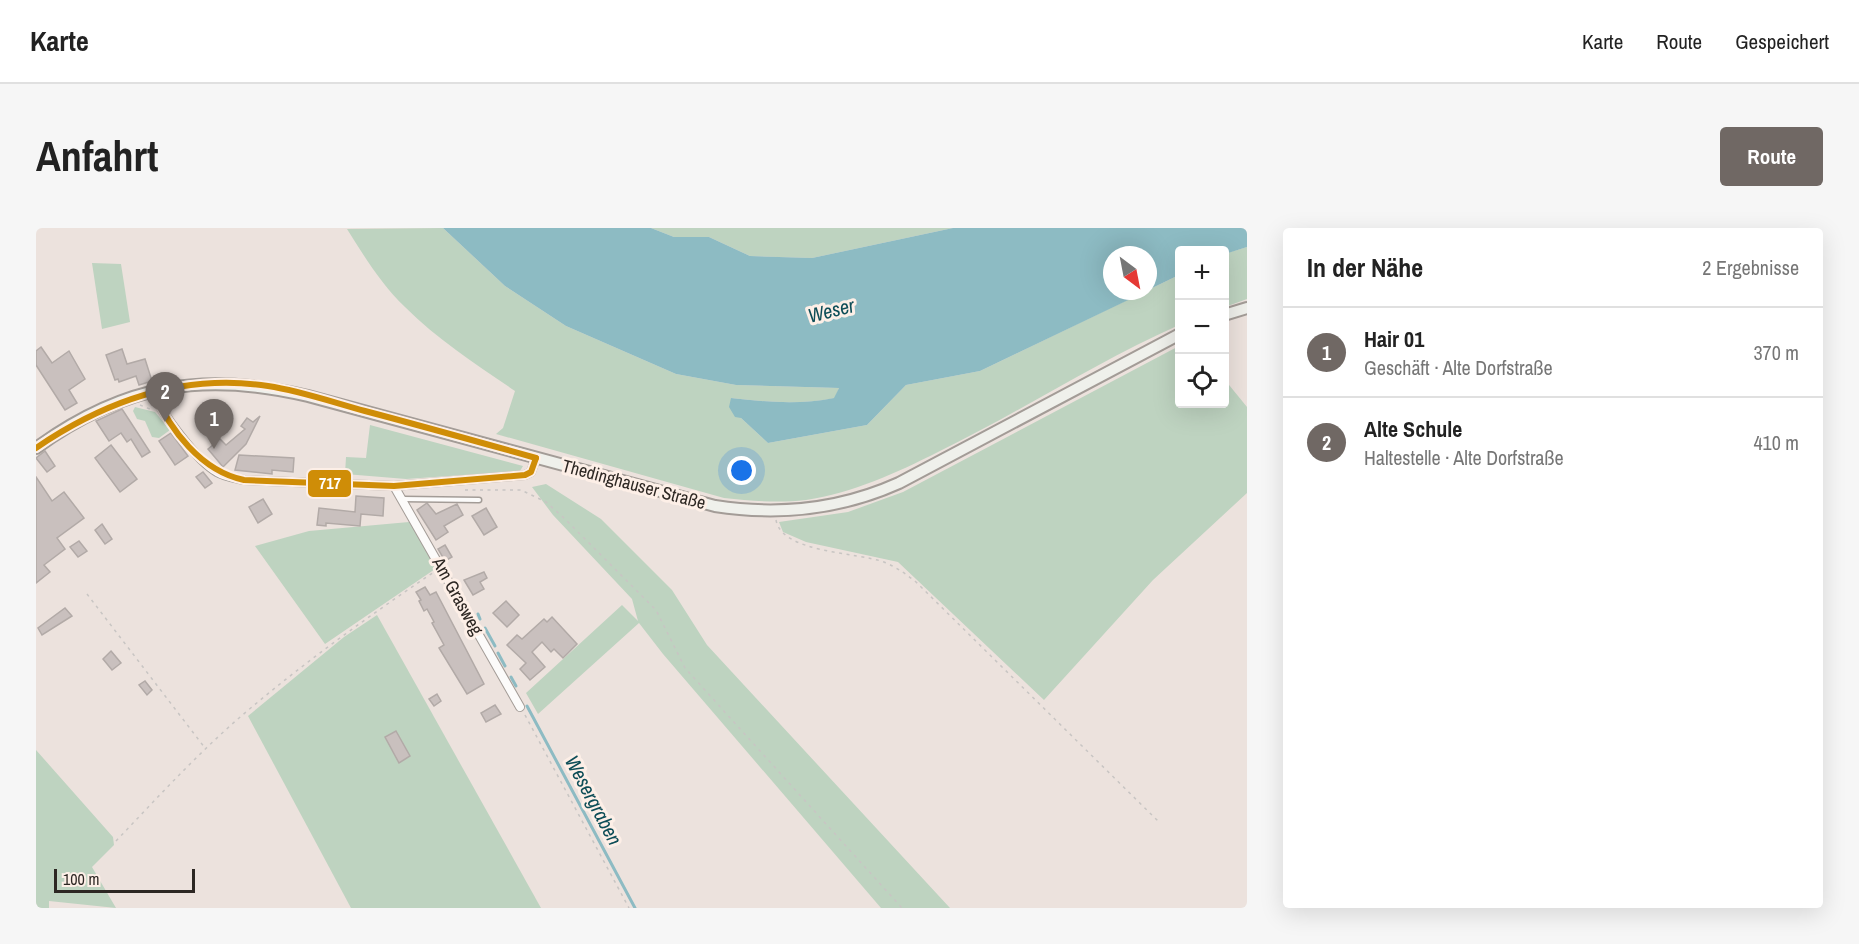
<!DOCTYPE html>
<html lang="de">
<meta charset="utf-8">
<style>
:root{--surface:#fff;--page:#f6f6f6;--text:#222;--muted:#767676;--line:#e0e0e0;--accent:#706864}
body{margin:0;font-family:"Archivo Narrow",sans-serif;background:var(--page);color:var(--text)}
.controls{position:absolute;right:18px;top:18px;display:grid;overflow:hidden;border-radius:6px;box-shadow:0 6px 24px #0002}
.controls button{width:54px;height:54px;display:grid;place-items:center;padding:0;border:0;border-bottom:2px solid var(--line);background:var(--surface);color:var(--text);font:30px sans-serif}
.compass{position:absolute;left:1067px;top:18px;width:54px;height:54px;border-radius:50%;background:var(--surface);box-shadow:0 6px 24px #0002;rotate:148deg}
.scale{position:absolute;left:18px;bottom:15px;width:141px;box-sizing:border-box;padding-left:6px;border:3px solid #2d2723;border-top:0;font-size:16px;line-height:21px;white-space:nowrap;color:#2d2723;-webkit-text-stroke:4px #fdefe7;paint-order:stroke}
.you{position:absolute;left:706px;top:243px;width:21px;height:21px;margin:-15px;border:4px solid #fff;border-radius:50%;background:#1a73e8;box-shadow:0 0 0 9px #1a73e833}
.badge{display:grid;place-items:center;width:39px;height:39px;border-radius:50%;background:var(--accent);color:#fff;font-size:20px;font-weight:700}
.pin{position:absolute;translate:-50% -50px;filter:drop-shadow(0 2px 3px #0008)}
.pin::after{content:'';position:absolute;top:32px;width:21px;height:18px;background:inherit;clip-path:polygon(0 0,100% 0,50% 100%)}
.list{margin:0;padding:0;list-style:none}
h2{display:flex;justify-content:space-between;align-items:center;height:78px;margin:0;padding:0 24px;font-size:26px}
h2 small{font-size:20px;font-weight:400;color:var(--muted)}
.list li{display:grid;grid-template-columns:39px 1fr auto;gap:18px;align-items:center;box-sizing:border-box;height:90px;padding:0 24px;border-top:2px solid var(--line)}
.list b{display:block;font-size:22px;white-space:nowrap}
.list p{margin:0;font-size:20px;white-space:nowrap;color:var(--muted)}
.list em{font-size:20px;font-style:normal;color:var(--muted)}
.icon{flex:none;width:33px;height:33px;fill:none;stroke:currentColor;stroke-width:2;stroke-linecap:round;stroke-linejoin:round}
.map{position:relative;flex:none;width:1211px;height:680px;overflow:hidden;border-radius:6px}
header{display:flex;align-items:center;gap:36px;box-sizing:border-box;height:84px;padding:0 30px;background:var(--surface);border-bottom:2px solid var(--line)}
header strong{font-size:28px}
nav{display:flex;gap:33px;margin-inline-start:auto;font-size:21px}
.intro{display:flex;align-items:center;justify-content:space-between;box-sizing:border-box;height:144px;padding:0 36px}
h1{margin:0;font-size:42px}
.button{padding:15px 27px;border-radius:6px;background:var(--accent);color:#fff;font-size:21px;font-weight:700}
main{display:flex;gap:36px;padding:0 36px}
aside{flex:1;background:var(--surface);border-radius:6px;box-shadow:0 6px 24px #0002}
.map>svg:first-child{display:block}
</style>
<header>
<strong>Karte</strong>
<nav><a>Karte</a><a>Route</a><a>Gespeichert</a></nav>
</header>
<div class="intro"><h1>Anfahrt</h1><a class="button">Route</a></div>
<main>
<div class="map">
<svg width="1211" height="680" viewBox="0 0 1211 680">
<rect width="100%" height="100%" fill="#ece2dd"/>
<!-- green -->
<g fill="#bed3c0">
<path d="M407 0 469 58 530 98 640 146 700 157 803 160 799 170C764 177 730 174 695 170L705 190 732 215 831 197 870 157 944 143 1143 47V97C1060 134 984 184 902 224 860 245 817 265 770 272 743 275 715 273 688 270L460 206 467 200 479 163C441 137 402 112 369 79 345 56 328 28 311 1Z"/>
<polygon points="615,0 917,0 776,30 714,28 673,9 638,9"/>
<polygon points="1211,19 1211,71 1189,79 1188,26"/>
<polygon points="56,35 85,36 94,94 66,101"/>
<polygon points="1143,118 1144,176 1188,176 1189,152 1211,179 1211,265 1117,352 1008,472 862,334 770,314 747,304 743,294 812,284 867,264"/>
<polygon points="99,179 119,184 134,202 123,210 116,209 109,193 101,191 97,183"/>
<polygon points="334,197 487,238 484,243 370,251 309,246 310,229 330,230"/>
<polygon points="510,256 565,291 636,362 671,417 914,680 845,680 627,426 603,395 502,486 490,465 586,377 602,393 596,371 517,287 496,259"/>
<polygon points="373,294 402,339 289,416 219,318 273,303"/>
<polygon points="341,387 505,680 315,680 212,488 308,409"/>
<polygon points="0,522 77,609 78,617 56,639 80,680 13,673 13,680 0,680"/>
</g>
<!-- water -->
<path fill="#8dbbc3" d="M407 0H615L638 9H673L714 28 776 30 917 0H1211V19L1189 26 1188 22H1144L1143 47 1112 62V27H1076V63H1111L944 143 870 157 831 197 732 215 705 190 699 189 693 179 695 170C730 174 764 177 798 170L803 160 700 157 640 146 530 98 469 58Z"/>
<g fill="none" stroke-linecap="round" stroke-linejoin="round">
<!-- stream -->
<g stroke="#8dbbc3" stroke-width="3">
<polyline points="442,386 444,391"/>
<polyline points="449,400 459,418"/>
<polyline points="462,425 469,438"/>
<polyline points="475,449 480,458"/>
<polyline points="491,478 599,680"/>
</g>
</g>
<!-- building -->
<g fill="#c9c0be" stroke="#b2aaa7" stroke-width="1.5">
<polygon points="5,119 16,135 33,123 49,151 33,162 41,175 29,182 0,137 0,123"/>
<polygon points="86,121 91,136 109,131 116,153 103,157 100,148 83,154 82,151 79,152 70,127"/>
<polygon points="86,181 114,224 106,229 95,211 91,214 85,205 73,213 60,193"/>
<polygon points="224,188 210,216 187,239 172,221 184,211 190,217 209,201 205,198 211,190 217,194"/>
<polygon points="135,205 152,228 139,237 123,213"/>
<polygon points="75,217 101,251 84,264 59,230"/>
<polygon points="9,223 19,238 11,244 0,230"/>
<polygon points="203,227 258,230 257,244 236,242 236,246 199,242"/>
<polygon points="167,244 176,255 169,260 160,249"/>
<polygon points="0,249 16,273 28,264 48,290 21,310 29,321 8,337 14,344 0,355"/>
<polygon points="320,268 348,270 347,288 325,286 324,298 290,295 290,298 281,297 283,280 319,284"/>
<polygon points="227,271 236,286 222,295 213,279"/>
<polygon points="391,275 400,286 421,276 427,287 408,298 412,304 400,312 381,282"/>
<polygon points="450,280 461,299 448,307 436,288"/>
<polygon points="66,296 76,311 69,316 59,302"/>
<polygon points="43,313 51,323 42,329 34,319"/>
<polygon points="409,317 416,329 409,333 402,321"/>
<polygon points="448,344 451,350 444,354 448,361 437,367 428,352"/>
<polygon points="389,359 394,367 400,364 448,456 431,466 403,420 408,417 396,395 398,394 391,381 388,383 383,373 385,372 380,364"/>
<polygon points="470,373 483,387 471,399 457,385"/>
<polygon points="29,380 36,388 6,407 2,400"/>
<polygon points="516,389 541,416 527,430 518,421 515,424 506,414 496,424 509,439 494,452 484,441 490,435 471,417 481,407 486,411 508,391 511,394"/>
<polygon points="75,423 85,435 76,442 67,431"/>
<polygon points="109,453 116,462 111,467 103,457"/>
<polygon points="401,466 405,473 398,478 393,471"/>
<polygon points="459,477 465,486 450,494 445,485"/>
<polygon points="360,503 374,528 363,535 349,509"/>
</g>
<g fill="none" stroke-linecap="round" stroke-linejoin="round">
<defs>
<polyline id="lane" points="367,271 443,272"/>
<g id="street">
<path d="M117 163C124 184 161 233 181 244 189 249 199 250 208 252L358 258 489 247 495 244 500 230"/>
<polyline points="358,258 484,479"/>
</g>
<g id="secondary">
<polyline points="1188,87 1211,80"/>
<path d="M0 220C88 156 167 143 272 168L679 278C743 288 803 282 863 255L1144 106"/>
</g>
</defs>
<!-- lane casing -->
<use href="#lane" stroke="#a39c97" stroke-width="7"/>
<!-- street casing -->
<use href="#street" stroke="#a39c97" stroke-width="10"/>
<!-- secondary casing -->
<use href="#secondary" stroke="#a39c97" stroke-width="14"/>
<!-- path -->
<g stroke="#c8c5c3" stroke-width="1.5" stroke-dasharray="3 4.5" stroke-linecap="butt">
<polyline points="104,177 116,182"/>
<polyline points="429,262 485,262 510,274 529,291 620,382 649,440 866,680"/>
<path d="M740 292C746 325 820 324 848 334 860 339 870 346 880 354L1124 595"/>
<polyline points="51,366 169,520"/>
<polyline points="489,487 593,680"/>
<path d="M80 613C122 569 164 523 210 484 270 433 333 388 398 344"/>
</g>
<!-- lane -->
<use href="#lane" stroke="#fcfbfa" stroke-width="4"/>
<!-- street -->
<use href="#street" stroke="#fcfbfa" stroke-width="8"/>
<!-- secondary -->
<use href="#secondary" stroke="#eff0eb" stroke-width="10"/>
<defs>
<g id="bus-1">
<path d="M117 163C134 202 165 243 208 252L358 258 489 247 495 244 500 230"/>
<path d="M0 220C69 173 147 145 232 158 265 163 296 174 329 183 386 198 443 214 500 230"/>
</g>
</defs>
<!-- bus-1 casing -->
<use href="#bus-1" stroke="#fdefe7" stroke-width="10"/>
<!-- bus-1 -->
<use href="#bus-1" stroke="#cf8d07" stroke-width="6"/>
</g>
<g text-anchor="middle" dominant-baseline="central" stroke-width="6" stroke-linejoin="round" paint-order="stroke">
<!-- street labels -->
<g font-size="18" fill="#2d2723" stroke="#fdefe7">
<text transform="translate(598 256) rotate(15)">Thedinghauser Straße</text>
<text transform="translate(422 368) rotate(61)">Am Grasweg</text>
</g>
<!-- water labels -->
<g font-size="20" font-style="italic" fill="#0d4d57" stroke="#fdefe7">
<text transform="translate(795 82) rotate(-14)">Weser</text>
<text transform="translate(558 572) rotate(62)">Wesergraben</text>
</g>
</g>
<rect stroke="#fdefe7" stroke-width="2" x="271" y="241" width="45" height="29" rx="6" fill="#cf8d07"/>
<g font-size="16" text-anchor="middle" font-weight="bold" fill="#fff">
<text x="294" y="261">717</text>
</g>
</svg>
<div class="controls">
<button>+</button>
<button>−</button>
<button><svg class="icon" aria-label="locate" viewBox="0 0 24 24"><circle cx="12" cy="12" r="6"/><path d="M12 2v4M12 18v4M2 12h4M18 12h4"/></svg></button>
</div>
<svg class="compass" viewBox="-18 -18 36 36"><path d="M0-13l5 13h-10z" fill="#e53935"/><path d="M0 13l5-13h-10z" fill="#767676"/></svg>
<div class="scale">100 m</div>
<div class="you"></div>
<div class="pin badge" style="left:178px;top:221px">1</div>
<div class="pin badge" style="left:129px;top:194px">2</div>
</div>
<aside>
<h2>In der Nähe<small>2 Ergebnisse</small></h2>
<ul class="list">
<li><span class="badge">1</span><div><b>Hair 01</b><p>Geschäft · Alte Dorfstraße</p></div><em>370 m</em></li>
<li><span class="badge">2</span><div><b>Alte Schule</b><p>Haltestelle · Alte Dorfstraße</p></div><em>410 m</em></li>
</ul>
</aside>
</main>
